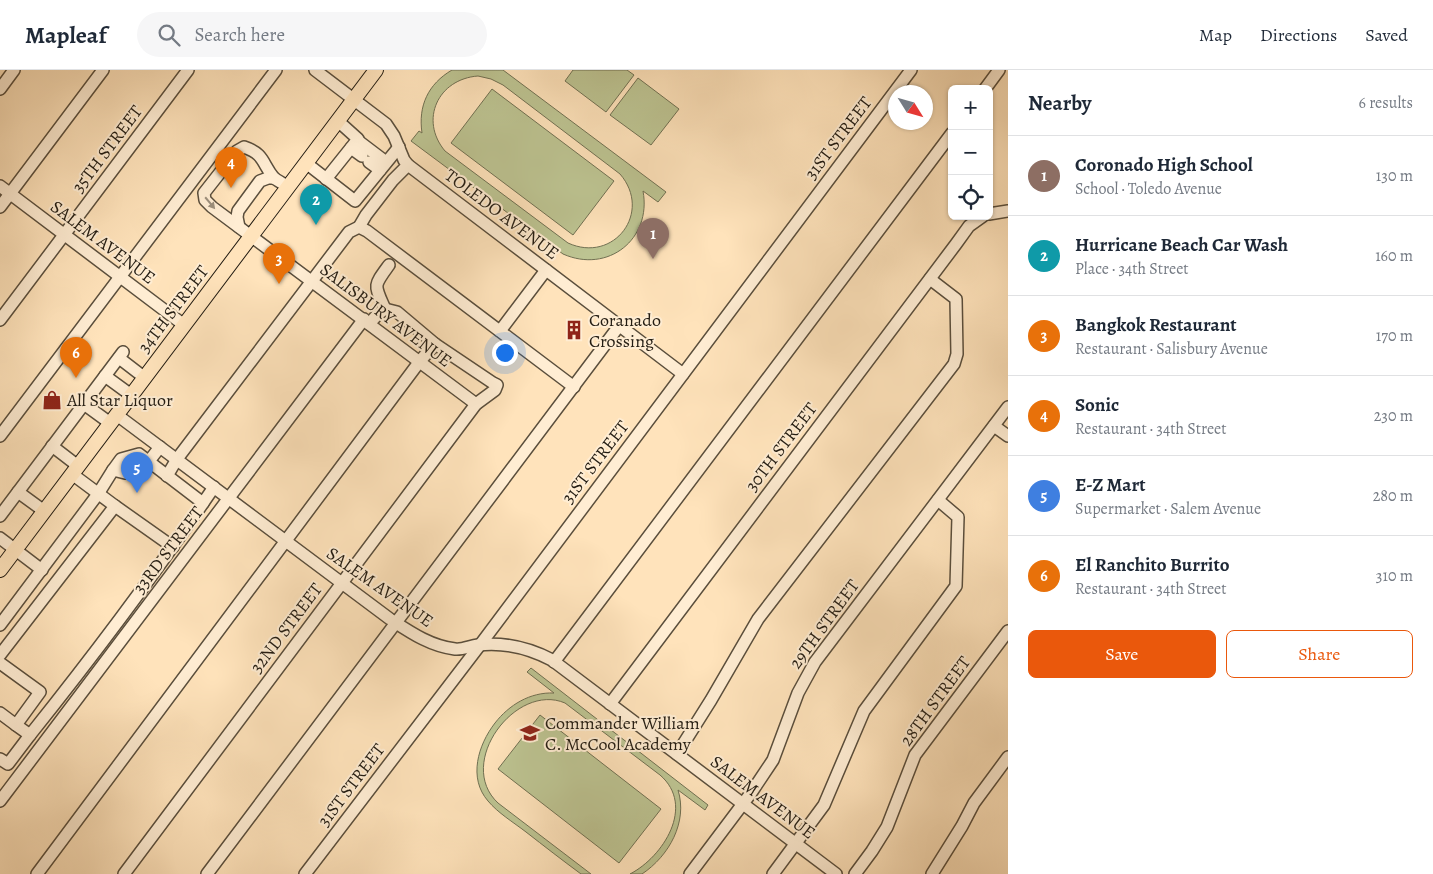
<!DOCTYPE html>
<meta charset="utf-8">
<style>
:root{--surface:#fff;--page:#f6f6f7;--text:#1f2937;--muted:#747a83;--line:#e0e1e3;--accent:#ea580c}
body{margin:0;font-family:Alegreya,serif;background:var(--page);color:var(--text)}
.controls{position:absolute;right:15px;top:15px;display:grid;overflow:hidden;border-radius:8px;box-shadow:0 1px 4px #0004}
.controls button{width:45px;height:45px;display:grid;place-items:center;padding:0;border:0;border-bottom:1px solid var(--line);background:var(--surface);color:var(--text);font:25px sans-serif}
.compass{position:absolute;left:888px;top:15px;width:45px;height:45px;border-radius:50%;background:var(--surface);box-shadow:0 1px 4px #0004;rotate:127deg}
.you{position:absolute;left:504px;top:282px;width:18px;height:18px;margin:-12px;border:4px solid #fff;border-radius:50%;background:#1a73e8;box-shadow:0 0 0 8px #1a73e833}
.badge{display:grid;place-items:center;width:32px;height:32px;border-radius:50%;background:var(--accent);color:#fff;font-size:16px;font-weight:700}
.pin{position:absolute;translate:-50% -41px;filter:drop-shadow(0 1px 2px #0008)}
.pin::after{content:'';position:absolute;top:26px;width:18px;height:15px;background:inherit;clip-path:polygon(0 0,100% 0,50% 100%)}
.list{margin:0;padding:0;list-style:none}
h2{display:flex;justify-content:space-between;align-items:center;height:65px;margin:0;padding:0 20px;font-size:21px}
h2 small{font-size:16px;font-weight:400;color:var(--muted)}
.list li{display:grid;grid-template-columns:32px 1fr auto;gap:15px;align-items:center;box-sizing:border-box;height:80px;padding:0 20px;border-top:1px solid var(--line)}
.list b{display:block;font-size:19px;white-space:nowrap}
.list p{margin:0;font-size:16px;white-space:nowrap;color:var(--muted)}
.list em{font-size:16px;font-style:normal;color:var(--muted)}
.actions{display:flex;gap:10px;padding:15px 20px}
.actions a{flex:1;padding:11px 0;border:1px solid var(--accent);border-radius:8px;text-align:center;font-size:18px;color:var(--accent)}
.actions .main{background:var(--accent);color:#fff}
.icon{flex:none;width:28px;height:28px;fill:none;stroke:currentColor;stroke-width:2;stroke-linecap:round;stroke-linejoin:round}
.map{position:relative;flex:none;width:1008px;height:804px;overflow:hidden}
header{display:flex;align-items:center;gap:30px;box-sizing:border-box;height:70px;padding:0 25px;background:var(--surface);border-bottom:1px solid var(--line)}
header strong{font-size:24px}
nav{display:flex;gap:28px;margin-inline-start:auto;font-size:18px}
.search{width:350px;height:45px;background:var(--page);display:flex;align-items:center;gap:12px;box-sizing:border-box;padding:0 18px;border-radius:28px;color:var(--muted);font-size:19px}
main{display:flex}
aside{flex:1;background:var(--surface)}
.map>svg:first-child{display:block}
</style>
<header>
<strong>Mapleaf</strong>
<div class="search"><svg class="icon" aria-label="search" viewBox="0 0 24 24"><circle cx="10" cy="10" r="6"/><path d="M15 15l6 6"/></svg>Search here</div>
<nav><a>Map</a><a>Directions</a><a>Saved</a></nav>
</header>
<main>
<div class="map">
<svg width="1008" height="804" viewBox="0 0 1008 804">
<rect width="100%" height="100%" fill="#ffe3bb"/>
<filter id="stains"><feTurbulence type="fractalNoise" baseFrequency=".004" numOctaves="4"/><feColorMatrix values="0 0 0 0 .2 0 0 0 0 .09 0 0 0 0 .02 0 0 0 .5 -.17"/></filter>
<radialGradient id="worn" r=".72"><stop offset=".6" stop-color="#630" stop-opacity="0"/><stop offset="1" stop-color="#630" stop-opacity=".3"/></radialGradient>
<!-- green -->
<g fill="#bdc492" stroke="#707052" fill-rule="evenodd">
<path d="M452 0H503L666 122 658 132 643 121C652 169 608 204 563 184L411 71 419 61 422 63C418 36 428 14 452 0ZM478 6 491 9 503 15 620 104C653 142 614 194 568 173L445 81C419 50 438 9 478 6Z"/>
<polygon points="573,0 627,0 634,5 606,42 565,11"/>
<polygon points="638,8 679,39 651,75 610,45"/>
<polygon points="492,19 614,111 573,165 451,73"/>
<path d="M531 598 708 735 705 740 678 720C688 752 669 786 642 804H630C663 787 696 736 660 705L565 633C516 612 455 693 498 733L591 804H581C562 790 544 776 526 762 513 752 498 743 488 731 468 708 478 675 495 653 509 635 530 622 554 623L527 602Z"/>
<polygon points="540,645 661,739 619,793 498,699"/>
</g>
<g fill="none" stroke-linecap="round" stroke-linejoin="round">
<defs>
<g id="minor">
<polyline points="315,0 386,54 394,66 404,90 408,95 683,304"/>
<polyline points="0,19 14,0"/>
<polyline points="985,19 999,0"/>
<polyline points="357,70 386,92"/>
<polyline points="351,78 362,86"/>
<polyline points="369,92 380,100"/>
<polyline points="306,93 355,131 399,77"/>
<polyline points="326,109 358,69 338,51"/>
<polyline points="0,116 184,255"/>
<path d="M288 117C284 114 278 111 274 108 262 94 265 84 244 77L237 81 204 123 205 130 212 137 476 334"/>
<polyline points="0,137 103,0"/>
<polyline points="989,144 1008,141"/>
<polyline points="239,157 237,147 238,141 260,111 268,108 274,108"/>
<polyline points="359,157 367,161 574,317"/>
<path d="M385 239C374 214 373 217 389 195"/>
<polyline points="0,250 188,0"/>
<polyline points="500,261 546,200"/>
<polyline points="119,288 145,308"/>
<polyline points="105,306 131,325"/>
<polyline points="84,334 110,353"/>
<path d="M117 345 390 549C410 562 430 576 455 579 462 580 470 576 478 575 504 572 529 578 552 590L836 804"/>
<polyline points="994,356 1008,366"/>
<polyline points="0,366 276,0"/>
<polyline points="52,376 78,396"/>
<polyline points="113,400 125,403 142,400 160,377"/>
<polyline points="167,406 177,389 349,162 359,157 366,145 393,110 408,95"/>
<polyline points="18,422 44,441"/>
<polyline points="115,436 173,477"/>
<polyline points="0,446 123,282"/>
<polyline points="0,468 42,500"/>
<polyline points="0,555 98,424 113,400 121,389 139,384 203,433 214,417"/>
<polyline points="0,585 115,436 72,404"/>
<polyline points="554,592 952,63"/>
<polyline points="0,593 40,622 16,655 30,665 8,694 0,689"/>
<polyline points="610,634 956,174 969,156 983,146"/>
<polyline points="0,643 16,655"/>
<path d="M30 665C90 590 149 512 203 433"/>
<polyline points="677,684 711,630 758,549 954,294 957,284 956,229 930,209"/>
<polyline points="0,731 364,249"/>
<polyline points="37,804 420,291 435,274 397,242 385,239 377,245 369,254"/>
<polyline points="124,804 476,334 495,320 497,315 493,313 435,274"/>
<polyline points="207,804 619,256"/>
<polyline points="305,804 480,575 911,0"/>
<polyline points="690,804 751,723 773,690 798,623 815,592 1008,337"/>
<polyline points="773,804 824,735 864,641 956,516 958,447 938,430"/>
<polyline points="855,804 872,781 887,757 915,685 1008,561"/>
<polyline points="932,804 962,756 974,733 1008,687"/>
</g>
<polyline id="major" points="0,500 376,0"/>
</defs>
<!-- minor casing -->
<use href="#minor" stroke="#5a4e3c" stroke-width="14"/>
<!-- major casing -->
<use href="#major" stroke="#231c12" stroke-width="16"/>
<!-- minor -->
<use href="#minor" stroke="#ffedd3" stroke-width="11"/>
<!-- major -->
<use href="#major" stroke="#ffe3bb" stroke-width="14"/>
</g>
<!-- one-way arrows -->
<defs><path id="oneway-solid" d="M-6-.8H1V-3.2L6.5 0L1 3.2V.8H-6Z" transform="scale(1.25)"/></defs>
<use fill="#9c8f7c" href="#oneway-solid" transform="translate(210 133) rotate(50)"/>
<!-- icons -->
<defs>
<symbol id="building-bare" viewBox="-9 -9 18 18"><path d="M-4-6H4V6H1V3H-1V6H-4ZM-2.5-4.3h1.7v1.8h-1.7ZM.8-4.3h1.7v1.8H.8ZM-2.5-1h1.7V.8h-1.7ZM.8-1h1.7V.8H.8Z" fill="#8f2418" stroke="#ffedd3" stroke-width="2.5" paint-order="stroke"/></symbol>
<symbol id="shop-bare" viewBox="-9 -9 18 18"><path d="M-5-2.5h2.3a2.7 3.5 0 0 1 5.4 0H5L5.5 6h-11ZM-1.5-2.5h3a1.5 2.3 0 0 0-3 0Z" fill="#8f2418" stroke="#ffedd3" stroke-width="2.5" paint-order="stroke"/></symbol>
<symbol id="school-bare" viewBox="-9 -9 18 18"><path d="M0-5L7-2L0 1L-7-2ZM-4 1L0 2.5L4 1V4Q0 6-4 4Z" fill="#8f2418" stroke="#ffedd3" stroke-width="2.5" paint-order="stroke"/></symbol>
</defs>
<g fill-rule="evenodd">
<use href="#building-bare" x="560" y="246" width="28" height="28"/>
<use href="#shop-bare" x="38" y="316" width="28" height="28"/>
<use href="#school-bare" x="516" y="649" width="28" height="28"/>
</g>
<g text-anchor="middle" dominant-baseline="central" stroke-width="4" stroke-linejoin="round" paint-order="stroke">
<!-- street labels -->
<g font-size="18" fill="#231c12" stroke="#ffedd3">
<text transform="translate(838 68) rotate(-53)">31ST STREET</text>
<text transform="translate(107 79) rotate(-53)">35TH STREET</text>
<text transform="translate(502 144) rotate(37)">TOLEDO AVENUE</text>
<text transform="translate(103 172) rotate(37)">SALEM AVENUE</text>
<text transform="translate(173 239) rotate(-53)">34TH STREET</text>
<text transform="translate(386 245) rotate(37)">SALISBURY AVENUE</text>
<text transform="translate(781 377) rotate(-53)">30TH STREET</text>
<text transform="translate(595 392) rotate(-53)">31ST STREET</text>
<text transform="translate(168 480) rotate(-53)">33RD STREET</text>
<text transform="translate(380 517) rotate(35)">SALEM AVENUE</text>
<text transform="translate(824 554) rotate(-54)">29TH STREET</text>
<text transform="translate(286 558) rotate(-53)">32ND STREET</text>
<text transform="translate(935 631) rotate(-54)">28TH STREET</text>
<text transform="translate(351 715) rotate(-53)">31ST STREET</text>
<text transform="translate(763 727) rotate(37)">SALEM AVENUE</text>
</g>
<!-- poi labels -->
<g font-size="18" fill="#231c12" stroke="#ffedd3" text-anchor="start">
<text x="589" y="250">Coranado<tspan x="589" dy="21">Crossing</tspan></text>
<text x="67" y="330">All Star Liquor</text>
<text x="545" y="653">Commander William<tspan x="545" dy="21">C. McCool Academy</tspan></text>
</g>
</g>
<rect width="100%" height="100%" filter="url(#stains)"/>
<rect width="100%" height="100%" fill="url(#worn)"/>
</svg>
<div class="controls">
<button>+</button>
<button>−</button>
<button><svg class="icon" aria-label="locate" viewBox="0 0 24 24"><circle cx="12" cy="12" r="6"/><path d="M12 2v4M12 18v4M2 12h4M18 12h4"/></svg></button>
</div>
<svg class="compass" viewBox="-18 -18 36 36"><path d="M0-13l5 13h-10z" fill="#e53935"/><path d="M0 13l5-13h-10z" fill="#747a83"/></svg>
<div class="you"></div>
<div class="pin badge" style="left:653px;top:189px;background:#8d6e63">1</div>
<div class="pin badge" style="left:316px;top:155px;background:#0f9aa8">2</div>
<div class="pin badge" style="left:279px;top:214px;background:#e8710a">3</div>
<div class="pin badge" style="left:231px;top:118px;background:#e8710a">4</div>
<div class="pin badge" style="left:137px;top:423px;background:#3f7fe0">5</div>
<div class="pin badge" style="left:76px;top:308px;background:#e8710a">6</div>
</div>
<aside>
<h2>Nearby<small>6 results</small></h2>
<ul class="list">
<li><span class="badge" style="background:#8d6e63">1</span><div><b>Coronado High School</b><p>School · Toledo Avenue</p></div><em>130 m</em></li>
<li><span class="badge" style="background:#0f9aa8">2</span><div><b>Hurricane Beach Car Wash</b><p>Place · 34th Street</p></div><em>160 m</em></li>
<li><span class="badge" style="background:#e8710a">3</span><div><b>Bangkok Restaurant</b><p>Restaurant · Salisbury Avenue</p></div><em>170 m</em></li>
<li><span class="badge" style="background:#e8710a">4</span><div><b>Sonic</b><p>Restaurant · 34th Street</p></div><em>230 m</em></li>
<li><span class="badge" style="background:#3f7fe0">5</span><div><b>E-Z Mart</b><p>Supermarket · Salem Avenue</p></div><em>280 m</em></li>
<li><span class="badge" style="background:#e8710a">6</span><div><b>El Ranchito Burrito</b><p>Restaurant · 34th Street</p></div><em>310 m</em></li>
</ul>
<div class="actions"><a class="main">Save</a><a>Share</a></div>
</aside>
</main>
